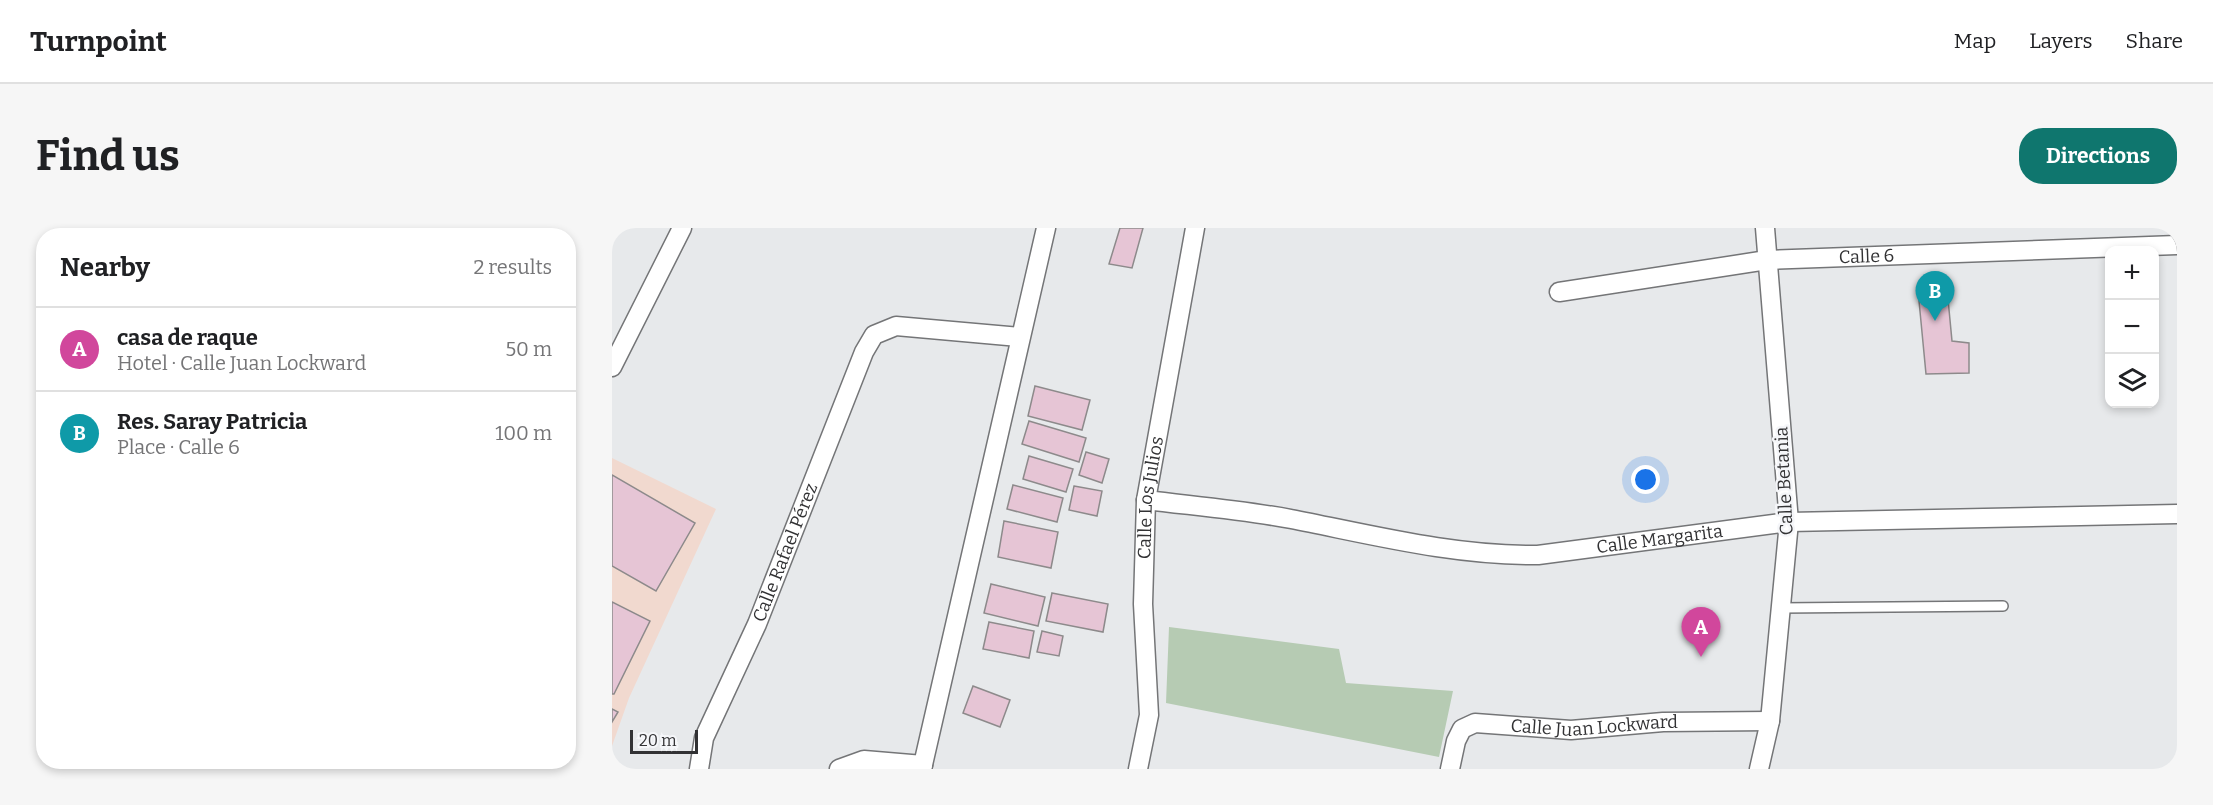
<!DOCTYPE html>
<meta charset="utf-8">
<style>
:root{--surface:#fff;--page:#f6f6f6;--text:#202124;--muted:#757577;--line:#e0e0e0;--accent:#0f766e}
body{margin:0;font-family:Bitter,serif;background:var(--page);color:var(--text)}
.controls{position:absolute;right:18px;top:18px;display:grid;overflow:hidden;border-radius:12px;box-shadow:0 3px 9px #0003}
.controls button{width:54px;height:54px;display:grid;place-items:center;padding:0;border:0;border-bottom:2px solid var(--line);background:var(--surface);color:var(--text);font:30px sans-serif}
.scale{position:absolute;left:18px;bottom:15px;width:68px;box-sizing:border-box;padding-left:6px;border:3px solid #323234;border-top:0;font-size:16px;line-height:21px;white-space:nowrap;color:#323234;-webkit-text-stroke:4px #f5f6f9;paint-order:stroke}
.you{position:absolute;left:1034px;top:252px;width:21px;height:21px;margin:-15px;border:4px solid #fff;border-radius:50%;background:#1a73e8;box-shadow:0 0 0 9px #1a73e833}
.badge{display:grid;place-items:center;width:39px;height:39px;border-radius:50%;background:var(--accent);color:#fff;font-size:20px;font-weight:700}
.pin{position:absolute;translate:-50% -50px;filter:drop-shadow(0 2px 3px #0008)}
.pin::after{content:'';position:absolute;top:32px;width:21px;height:18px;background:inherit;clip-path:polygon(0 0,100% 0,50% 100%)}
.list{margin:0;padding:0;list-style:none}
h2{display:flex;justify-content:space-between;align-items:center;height:78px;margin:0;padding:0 24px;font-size:26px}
h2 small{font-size:20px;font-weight:400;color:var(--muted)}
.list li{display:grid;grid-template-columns:39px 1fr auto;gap:18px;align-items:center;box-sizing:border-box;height:84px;padding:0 24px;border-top:2px solid var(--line)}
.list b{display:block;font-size:22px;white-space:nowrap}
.list p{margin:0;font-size:20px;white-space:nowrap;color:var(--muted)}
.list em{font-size:20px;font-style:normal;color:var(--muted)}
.icon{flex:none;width:33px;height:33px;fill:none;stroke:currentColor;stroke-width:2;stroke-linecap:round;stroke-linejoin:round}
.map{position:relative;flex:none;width:1565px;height:541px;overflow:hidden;border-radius:24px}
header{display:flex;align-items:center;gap:36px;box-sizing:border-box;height:84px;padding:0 30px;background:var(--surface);border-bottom:2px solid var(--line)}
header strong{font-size:28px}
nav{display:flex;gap:33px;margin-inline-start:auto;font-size:21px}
.intro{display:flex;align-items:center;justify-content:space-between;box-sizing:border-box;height:144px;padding:0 36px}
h1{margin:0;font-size:42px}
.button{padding:15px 27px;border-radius:24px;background:var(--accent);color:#fff;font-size:21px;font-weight:700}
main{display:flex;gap:36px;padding:0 36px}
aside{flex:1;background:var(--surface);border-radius:24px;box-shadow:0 3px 9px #0003}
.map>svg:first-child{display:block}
</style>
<header>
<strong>Turnpoint</strong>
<nav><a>Map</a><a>Layers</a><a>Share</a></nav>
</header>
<div class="intro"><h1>Find us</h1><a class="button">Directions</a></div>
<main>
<aside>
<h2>Nearby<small>2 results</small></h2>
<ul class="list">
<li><span class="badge" style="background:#d1479c">A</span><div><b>casa de raque</b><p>Hotel · Calle Juan Lockward</p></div><em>50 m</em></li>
<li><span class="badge" style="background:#0f9aa8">B</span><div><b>Res. Saray Patricia</b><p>Place · Calle 6</p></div><em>100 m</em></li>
</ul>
</aside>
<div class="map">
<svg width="1565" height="541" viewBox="0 0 1565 541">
<rect width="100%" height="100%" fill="#e7e9eb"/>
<!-- industrial -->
<polygon fill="#f1d9cf" points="0,230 104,281 17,470 0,518"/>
<!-- green -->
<polygon fill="#b6cbb3" points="557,399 727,421 734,455 841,463 827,529 554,475"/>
<!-- building -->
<g fill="#e6c5d5" stroke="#8d8a8b" stroke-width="1.5">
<polygon points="508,0 531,0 520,40 497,36"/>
<polygon points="1336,71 1340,113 1357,115 1357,145 1314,146 1307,73"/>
<polygon points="423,158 478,172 470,202 416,188"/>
<polygon points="417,193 474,210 467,234 410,216"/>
<polygon points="474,224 497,231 490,255 467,247"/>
<polygon points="417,228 461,241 454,264 411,251"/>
<polygon points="0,247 83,295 44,363 0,338"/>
<polygon points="401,257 451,270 445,294 395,281"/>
<polygon points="462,258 490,263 485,288 457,282"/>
<polygon points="392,293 446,304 439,340 386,329"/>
<polygon points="379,356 433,369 426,398 372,385"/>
<polygon points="440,365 496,376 491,404 434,393"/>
<polygon points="0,374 38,393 2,466 0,466"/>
<polygon points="377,394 422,403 417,430 371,421"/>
<polygon points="430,403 451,408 447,428 425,424"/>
<polygon points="361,458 398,472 388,499 351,485"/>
<polygon points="0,481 6,484 0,494"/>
</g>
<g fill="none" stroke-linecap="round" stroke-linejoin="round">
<defs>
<polyline id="service" points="1169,380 1391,378"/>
<g id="minor">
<path id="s1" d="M947 64 1155 32 1565 17"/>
<polyline points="0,139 70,0"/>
<path id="s2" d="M534 272C582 278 631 282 679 291 761 307 842 328 926 327L1177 294 1565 286"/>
<path id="s3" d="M87 541 92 510 145 396 252 124 262 107 284 98 407 109"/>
<polyline points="227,541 252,532 311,537"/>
<polyline points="310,541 434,0"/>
<path id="s4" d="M526 541 537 487 531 376 534 272 583 0"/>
<path id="s5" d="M838 541 844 513 850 501 863 495 959 502 1051 494 1158 493"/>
<polyline points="1147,541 1158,493 1177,294 1153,0"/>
</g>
</defs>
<!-- service casing -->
<use href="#service" stroke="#747577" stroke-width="12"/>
<!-- minor casing -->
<use href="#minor" stroke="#747577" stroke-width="21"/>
<!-- service -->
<use href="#service" stroke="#fff" stroke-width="9"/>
<!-- minor -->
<use href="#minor" stroke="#fff" stroke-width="18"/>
</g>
<g text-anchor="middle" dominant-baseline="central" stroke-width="5" stroke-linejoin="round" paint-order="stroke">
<!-- street labels -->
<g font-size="18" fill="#323234" stroke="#f5f6f9">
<text stroke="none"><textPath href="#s1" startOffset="310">Calle 6</textPath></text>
<text transform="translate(1172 253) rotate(-93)">Calle Betania</text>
<text stroke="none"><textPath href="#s4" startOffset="273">Calle Los Julios</textPath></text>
<text stroke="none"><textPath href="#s2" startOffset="519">Calle Margarita</textPath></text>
<text stroke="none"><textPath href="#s3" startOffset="234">Calle Rafael Pérez</textPath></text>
<text stroke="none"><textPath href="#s5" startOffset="176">Calle Juan Lockward</textPath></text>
</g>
</g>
</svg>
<div class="controls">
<button>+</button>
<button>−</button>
<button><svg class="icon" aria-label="layers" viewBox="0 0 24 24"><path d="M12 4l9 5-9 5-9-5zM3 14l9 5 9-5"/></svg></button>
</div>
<div class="scale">20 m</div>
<div class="you"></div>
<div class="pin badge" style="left:1089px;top:429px;background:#d1479c">A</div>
<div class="pin badge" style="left:1323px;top:93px;background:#0f9aa8">B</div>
</div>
</main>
